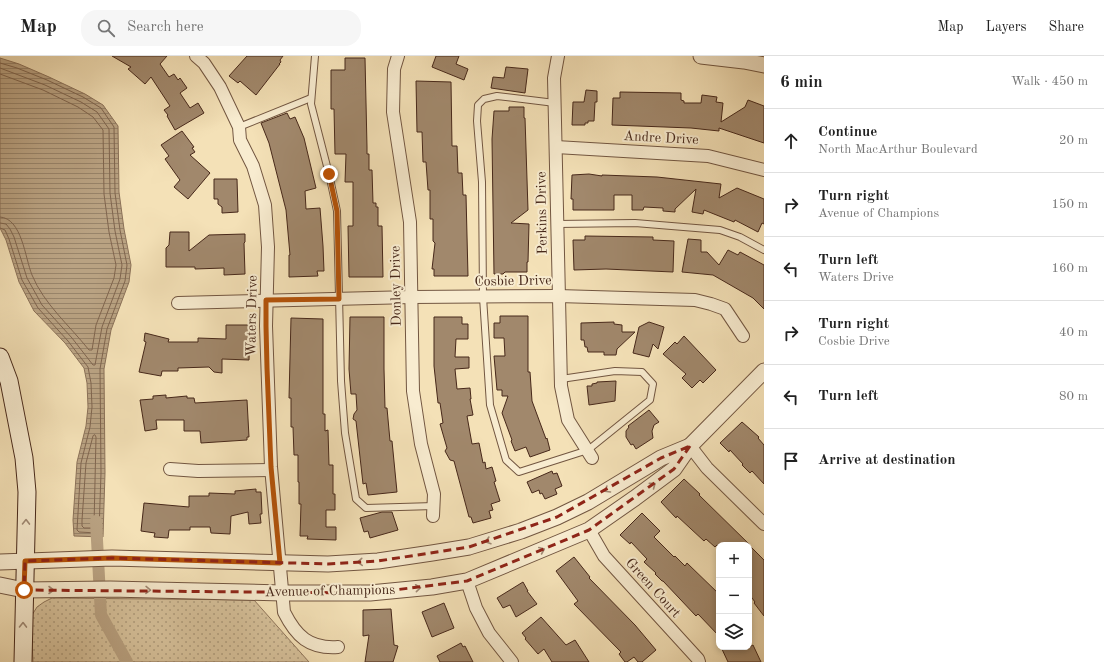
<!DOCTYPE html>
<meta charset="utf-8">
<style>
:root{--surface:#fff;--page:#f6f6f6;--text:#222;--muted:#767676;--line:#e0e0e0}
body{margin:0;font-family:"Old Standard TT",serif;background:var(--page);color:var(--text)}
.controls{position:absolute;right:12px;bottom:12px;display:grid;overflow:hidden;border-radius:8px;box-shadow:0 2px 6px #0003}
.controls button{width:36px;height:36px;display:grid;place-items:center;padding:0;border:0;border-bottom:1px solid var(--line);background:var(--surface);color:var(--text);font:20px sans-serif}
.stop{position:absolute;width:12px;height:12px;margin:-9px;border:3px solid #b45309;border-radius:50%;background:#fff}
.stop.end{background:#b45309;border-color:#fff;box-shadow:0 1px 4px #0008}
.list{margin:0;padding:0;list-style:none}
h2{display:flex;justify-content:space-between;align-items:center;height:52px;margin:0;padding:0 16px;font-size:17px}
h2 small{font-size:13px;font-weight:400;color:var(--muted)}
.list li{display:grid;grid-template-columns:26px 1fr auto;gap:12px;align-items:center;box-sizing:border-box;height:64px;padding:0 16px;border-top:1px solid var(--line)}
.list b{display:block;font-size:15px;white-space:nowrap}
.list p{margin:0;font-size:13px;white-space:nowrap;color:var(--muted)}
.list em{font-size:13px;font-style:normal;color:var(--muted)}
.icon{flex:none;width:22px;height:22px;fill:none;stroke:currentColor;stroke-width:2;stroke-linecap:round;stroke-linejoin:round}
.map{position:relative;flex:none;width:764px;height:606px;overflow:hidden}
header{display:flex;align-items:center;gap:24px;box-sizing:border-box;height:56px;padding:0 20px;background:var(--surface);border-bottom:1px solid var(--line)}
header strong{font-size:19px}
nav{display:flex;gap:22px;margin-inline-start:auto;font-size:14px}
.search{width:280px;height:36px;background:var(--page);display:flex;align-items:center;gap:10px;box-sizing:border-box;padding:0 14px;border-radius:16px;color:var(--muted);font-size:15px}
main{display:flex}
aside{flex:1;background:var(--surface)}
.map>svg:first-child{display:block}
</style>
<header>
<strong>Map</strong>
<div class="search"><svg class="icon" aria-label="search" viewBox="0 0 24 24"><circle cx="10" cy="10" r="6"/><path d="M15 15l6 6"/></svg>Search here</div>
<nav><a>Map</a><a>Layers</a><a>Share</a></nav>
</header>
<main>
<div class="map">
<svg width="764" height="606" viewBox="0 0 764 606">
<defs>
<pattern id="grass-dots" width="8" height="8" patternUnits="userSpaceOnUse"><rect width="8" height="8" fill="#d7c29c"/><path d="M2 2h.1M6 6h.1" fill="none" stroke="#b09e7e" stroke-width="1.8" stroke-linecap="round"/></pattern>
<pattern id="water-rules" width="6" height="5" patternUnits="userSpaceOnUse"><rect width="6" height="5" fill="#b9a282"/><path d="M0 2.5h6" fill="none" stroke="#98846a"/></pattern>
</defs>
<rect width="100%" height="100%" fill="#f4e1b7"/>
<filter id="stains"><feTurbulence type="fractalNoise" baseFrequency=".005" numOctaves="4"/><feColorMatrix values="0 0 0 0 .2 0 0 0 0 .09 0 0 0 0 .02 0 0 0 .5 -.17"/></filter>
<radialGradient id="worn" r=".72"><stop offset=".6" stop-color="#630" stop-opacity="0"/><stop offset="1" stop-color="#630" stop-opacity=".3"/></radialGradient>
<!-- grass -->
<polygon fill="url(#grass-dots)" stroke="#8f755b" points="52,542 254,544 309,606 33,606 32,585 30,576 32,559 37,551 44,546"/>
<!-- water -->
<polygon fill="url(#water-rules)" stroke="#8b7158" points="0,2 19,8 49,21 85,38 103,49 118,70 119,136 124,173 131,209 129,226 111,274 104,313 105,417 103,481 74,480 73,464 77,406 86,370 88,351 87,327 84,312 65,287 34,255 19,226 6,184 0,172"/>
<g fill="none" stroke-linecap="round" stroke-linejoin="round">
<!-- shore -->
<g stroke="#80654e" stroke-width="1">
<polyline points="0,7 17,12 47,24 83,41 101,52 114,71 115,137 120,174 127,209 125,225 107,273 100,313 101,417 99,475 97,477 79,476 77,474 81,407 90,371 92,351 91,327 88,311 68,285 38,252 22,224 9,183 5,174 0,172"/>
<polyline points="0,12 45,29 81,46 97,56 109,73 110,137 115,175 122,209 120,223 102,271 95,309 93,309 72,282 42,249 27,222 14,181 10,173 6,168 0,167"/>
<path d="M0 18 43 34 78 51 93 61 103 74 104 138 109 176 116 209 114 222 96 269 92 294H89C69 269 44 248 32 219 25 202 22 162 0 161"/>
<polygon points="95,379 96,381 94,470 92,472 84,472 82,470 82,464 86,407 93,380"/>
</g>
<!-- canal -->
<polyline stroke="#b9a282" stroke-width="12" points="96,465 101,559 127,606"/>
</g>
<!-- building -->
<g fill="#a1886c" stroke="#47281a">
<polygon points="112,0 167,0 160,8 169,21 174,18 178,24 180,22 187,32 180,37 190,52 198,47 204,57 175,74 167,60 168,59 164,54 170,50 151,21 145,28 128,13 131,11"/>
<polygon points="247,0 283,0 280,4 281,6 279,8 280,8 256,39 240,25 238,27 229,20"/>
<polygon points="436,0 459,0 456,8 468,13 464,24 432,11"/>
<polygon points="345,2 365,2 367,91 367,98 369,98 369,114 372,114 373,147 376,147 376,151 378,151 378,170 382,170 383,221 349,221 348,170 353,170 353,126 345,126 346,98 335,98 334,53 331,53 331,14 345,14"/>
<polygon points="506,11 528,13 525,37 491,32 493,21 504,22"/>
<polygon points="416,25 451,26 452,90 457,90 458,117 462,117 463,139 466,139 468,220 434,220 434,213 432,213 435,187 433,185 433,163 430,163 430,134 428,134 426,106 423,106 422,76 417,76"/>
<polygon points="586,34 597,35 597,46 595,46 594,65 588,65 588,67 585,67 585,69 572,69 573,46 584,46"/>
<polygon points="620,36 681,37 681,44 684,45 684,47 701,47 702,39 717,41 716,46 723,47 721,66 745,51 748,44 764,50 764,87 719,72 719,75 691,72 612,69 613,42 620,42"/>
<polygon points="509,51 524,51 524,62 525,62 528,154 511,167 529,168 528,206 527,206 527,216 505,216 503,218 494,218 492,83 494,55 509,55"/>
<polygon points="287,57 290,63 295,61 304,82 316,132 305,135 306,153 320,152 323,190 324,215 317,215 318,220 289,221 289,199 290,199 286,154 269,87 261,67"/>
<polygon points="182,75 194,91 192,92 195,96 190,99 210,117 188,143 174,131 180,124 165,103 169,100 161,89"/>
<polygon points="589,118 602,120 602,119 657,121 721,128 719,142 737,132 764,143 764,168 762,167 758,176 735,164 734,166 704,154 703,158 692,156 696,133 675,153 675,156 663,155 663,152 644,151 643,154 632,154 632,139 614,139 614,154 573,154 573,143 571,143 572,119"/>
<polygon points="214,123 237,123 238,156 222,157 222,151 218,148 218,143 214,143"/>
<polygon points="170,176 189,176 189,195 209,179 245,178 245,186 244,187 245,218 224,219 224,212 195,213 195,211 166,211 166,192 169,189"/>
<polygon points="585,180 653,181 653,184 674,185 673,216 606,213 574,214 573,184 585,184"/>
<polygon points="688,183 701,184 701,196 707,196 719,209 728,194 738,199 740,196 764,209 764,253 753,242 713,219 682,216"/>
<polygon points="500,260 528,260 528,316 530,316 532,345 546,383 547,382 550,394 530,401 526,391 515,395 511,385 512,384 502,357 508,340 502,340 502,334 497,334 494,300 505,300 504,282 494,282 494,267 500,267"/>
<polygon points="350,261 384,261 384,313 385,352 387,352 390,385 392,385 397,436 368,439 366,427 363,428 356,365 353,363 354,358 357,354 356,338 351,338 349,313"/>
<polygon points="434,261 462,261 462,268 468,268 468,283 456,283 455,301 469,301 469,312 455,313 457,333 470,332 471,343 470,343 473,359 467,360 472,388 479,387 483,407 485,406 486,413 492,411 496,425 494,426 500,445 491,448 493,454 489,455 491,462 473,467 471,461 469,461 454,405 450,404 445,395 447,392 440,368 443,367 440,347 438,347 434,310"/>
<polygon points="291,262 323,263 323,358 325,358 325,375 328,374 329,409 333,409 333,438 335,438 335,454 326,454 326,471 336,471 336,484 307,483 308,480 300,480 301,448 299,448 299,426 298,426 298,399 294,399 293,371 291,371 291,342 289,342"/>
<polygon points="614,266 614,268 622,269 622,276 635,276 617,293 616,299 604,299 604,296 588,296 587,291 585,291 584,284 581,284 581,267"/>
<polygon points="649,266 664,271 658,293 653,288 649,301 633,297 639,271"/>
<polygon points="226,269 250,269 249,304 222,303 222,317 214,316 209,311 178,312 178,315 162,315 161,320 139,316 146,286 144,285 145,277 169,283 168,286 198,286 198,282 226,283"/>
<polygon points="684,280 716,314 703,327 700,324 692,332 682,322 686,318 663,298 675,286 677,288"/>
<polygon points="616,325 615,345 589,349 587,330 592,330 592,328 597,327 597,326"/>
<polygon points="166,339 166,342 187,340 187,342 194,342 195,347 247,344 249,381 247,381 247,384 201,387 200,375 184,375 184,364 156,364 157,373 145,375 140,344 153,343 153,340"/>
<polygon points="649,354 659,366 654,369 652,375 653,382 636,393 633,388 631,389 626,381 626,375 629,371 628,370"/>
<polygon points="742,366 759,381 758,382 764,389 764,428 752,415 750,417 742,409 743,408 730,394 729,396 720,387"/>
<polygon points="552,415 553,418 557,417 562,430 555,433 557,438 545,443 542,437 540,438 539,434 532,437 527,426"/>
<polygon points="684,423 700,438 699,439 750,489 717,489 715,491 706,483 704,485 677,460 676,462 661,446"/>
<polygon points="256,433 256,436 261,436 262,458 260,458 261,467 249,468 248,456 231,460 230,478 211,477 210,471 190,471 190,474 169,474 168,482 154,481 155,477 141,475 144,447 189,451 189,440 209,440 209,437 235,438 235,435"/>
<polygon points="382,456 392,456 398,474 370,482 368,475 364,476 360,462"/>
<polygon points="642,457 660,475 654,481 674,501 675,500 685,510 687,507 719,538 719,580 698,558 696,560 663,525 662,525 655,518 656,517 644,506 647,503 631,486 630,488 620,479"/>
<polygon points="749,489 764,504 764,560 754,547 755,546 749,538"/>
<polygon points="574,501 590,521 589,522 635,569 656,594 642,606 638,606 634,601 627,606 625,606 619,598 621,596 574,548 578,545 556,515"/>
<polygon points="523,526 528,535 527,535 537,548 516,561 510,549 503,552 497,542"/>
<polygon points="444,547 454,572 432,581 422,556"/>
<polygon points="391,553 394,589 398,590 393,606 365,606 369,579 363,580 363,554"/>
<polygon points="541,561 566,589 575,584 589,606 552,606 544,593 538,598 525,583 526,582 522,577"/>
<polygon points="461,587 463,591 465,590 473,606 440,606 437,600"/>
<polygon points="753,589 761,606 728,606 721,591 749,591"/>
</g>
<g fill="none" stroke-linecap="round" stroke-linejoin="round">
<defs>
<g id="service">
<polyline points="315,0 311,48 329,118 337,155 341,325 345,377 356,443 366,452 434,450"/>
<polyline points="555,47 497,40 484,43 478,49 477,65 482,126 483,241 490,349 506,404 519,416 588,394 650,344 653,328 642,316 615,315 561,323"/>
<polyline points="239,71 311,42"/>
<polyline points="557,168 635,167 720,174 740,181 764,194"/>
</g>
<g id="minor">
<path d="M196 0 204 7 220 31 239 71 240 84 253 110 265 149 268 191 266 270 271 411 284 556C296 580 309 593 338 591"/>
<polyline points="398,0 394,13 393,56 410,166 413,335 421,388 434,438 433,460"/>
<polyline points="558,0 554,22 561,330 568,364 592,402"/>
<polyline points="556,91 708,100 764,114"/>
<polyline points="178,247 412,241 558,240 695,244 711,248 725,253 743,280"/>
<polyline points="690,390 707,412 764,468"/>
<polyline points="170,413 198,415 271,414"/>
<polyline points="589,474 604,500 698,603 699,606"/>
<polyline points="467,525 476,552 489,577 512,606"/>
</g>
<g id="tertiary">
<polyline points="701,0 744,5 764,9"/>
<polyline points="0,506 112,502 328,508 378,505 432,497 469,491 521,475 557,461 588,446 661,402 690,390"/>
<polyline points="0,529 24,534 110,533 283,537 370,537 432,531 467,525 589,474 635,442 674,413 690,390 764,315"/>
</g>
<polyline id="secondary" points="0,301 9,325 24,402 27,436 23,606"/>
</defs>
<!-- service casing -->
<use href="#service" stroke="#725641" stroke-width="8"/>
<!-- minor casing -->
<use href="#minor" stroke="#725641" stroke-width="14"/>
<!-- tertiary casing -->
<use href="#tertiary" stroke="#725641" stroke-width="17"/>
<!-- secondary casing -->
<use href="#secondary" stroke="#47281a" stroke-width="19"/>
<!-- service -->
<use href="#service" stroke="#f8ecd0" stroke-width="6"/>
<!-- minor -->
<use href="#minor" stroke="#f8ecd0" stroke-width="12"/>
<!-- tertiary -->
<use href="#tertiary" stroke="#f8ecd0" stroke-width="15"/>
<!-- secondary -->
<use href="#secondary" stroke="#f8ecd0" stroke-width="17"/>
</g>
<!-- one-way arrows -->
<defs><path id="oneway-chevron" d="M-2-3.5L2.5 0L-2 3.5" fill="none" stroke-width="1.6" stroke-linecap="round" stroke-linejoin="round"/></defs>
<g stroke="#a08a75">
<use href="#oneway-chevron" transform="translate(653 429) rotate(-37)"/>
<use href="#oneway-chevron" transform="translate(607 434) rotate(149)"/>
<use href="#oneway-chevron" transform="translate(26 466) rotate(-89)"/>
<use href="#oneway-chevron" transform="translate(488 485) rotate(163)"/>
<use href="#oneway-chevron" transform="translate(542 494) rotate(-23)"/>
<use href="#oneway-chevron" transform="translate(360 506) rotate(176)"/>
<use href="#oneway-chevron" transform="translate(418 532) rotate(-6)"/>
<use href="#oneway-chevron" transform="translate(51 534)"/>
<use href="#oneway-chevron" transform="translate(148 534) rotate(1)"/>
<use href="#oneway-chevron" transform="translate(23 569) rotate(-89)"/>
</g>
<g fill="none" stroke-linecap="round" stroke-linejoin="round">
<!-- route -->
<polyline stroke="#b45309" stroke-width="5" points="24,534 25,505 112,502 280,507 271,411 267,312 266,270 266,244 339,243 337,155 329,118"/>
</g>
<!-- marked area -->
<path fill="none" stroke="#8f2418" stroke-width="3" stroke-dasharray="8 5" stroke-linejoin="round" d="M690 390 674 413 589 474 467 525 370 537 24 534 25 505 112 502 328 508 378 505 469 491 557 461 661 402Z"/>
<g text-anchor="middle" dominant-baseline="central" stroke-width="4" stroke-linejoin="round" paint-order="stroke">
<!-- street labels -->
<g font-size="14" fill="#47281a" stroke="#f8ecd0">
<text transform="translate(661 82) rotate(3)">Andre Drive</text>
<text transform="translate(542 157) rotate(-91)">Perkins Drive</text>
<text transform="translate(513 225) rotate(-1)">Cosbie Drive</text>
<text transform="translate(396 230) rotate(-91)">Donley Drive</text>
<text transform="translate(252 260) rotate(-89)">Waters Drive</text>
<text transform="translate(653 532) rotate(48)">Green Court</text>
<text transform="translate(330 535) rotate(-1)">Avenue of Champions</text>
</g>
</g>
<rect width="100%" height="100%" filter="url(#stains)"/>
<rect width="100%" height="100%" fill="url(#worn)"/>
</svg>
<div class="controls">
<button>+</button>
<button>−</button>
<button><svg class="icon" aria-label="layers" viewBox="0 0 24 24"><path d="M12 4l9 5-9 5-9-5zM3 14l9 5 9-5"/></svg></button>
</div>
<div class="stop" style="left:24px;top:534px"></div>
<div class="stop end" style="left:329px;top:118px"></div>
</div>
<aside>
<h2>6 min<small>Walk · 450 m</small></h2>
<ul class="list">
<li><svg class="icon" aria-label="ahead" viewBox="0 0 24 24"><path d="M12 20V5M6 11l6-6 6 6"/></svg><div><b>Continue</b><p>North MacArthur Boulevard</p></div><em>20 m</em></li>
<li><svg class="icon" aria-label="right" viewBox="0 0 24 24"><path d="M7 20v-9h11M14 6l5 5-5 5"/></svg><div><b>Turn right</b><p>Avenue of Champions</p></div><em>150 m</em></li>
<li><svg class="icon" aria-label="left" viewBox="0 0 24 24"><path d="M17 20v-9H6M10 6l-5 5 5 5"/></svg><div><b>Turn left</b><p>Waters Drive</p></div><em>160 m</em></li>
<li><svg class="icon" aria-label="right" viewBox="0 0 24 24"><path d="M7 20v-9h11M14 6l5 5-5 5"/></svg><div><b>Turn right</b><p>Cosbie Drive</p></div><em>40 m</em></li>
<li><svg class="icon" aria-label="left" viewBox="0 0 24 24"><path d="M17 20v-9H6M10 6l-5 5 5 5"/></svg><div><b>Turn left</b></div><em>80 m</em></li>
<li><svg class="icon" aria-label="arrive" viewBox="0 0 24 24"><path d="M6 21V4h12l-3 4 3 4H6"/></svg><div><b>Arrive at destination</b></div></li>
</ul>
</aside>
</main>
